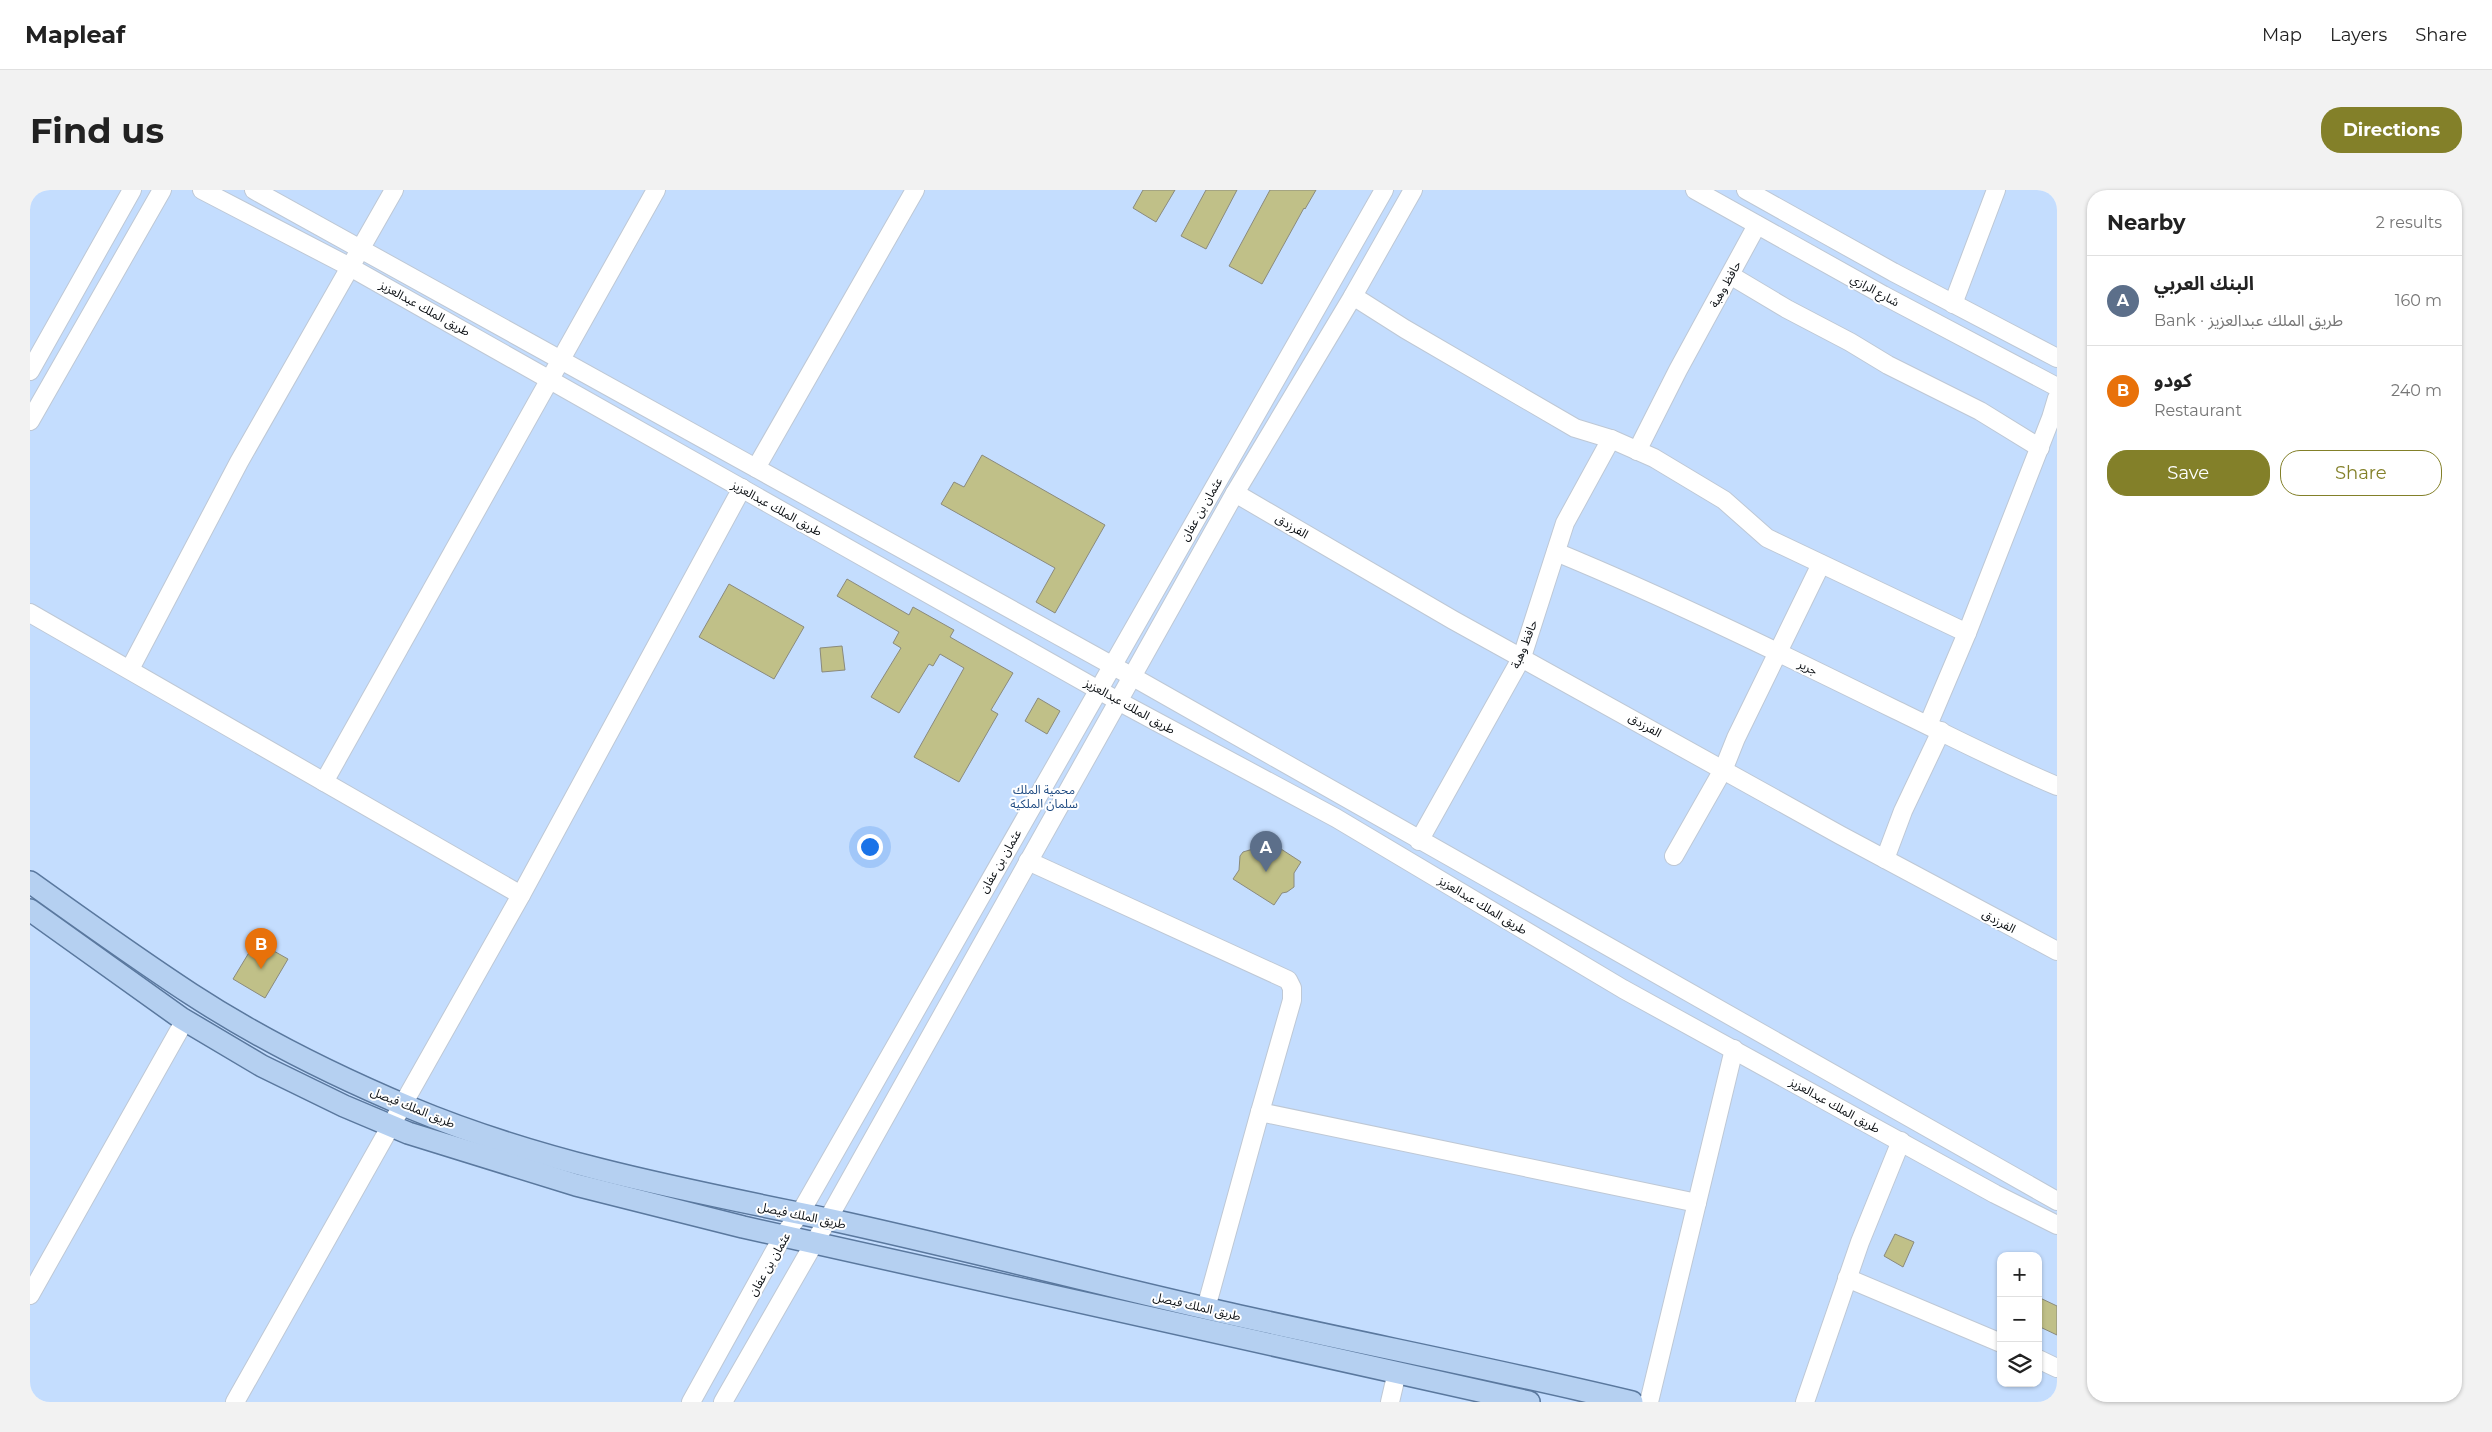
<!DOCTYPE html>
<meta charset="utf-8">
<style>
:root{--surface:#fff;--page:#f2f2f2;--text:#222;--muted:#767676;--line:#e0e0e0;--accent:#838029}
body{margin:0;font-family:Montserrat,"Noto Sans Arabic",sans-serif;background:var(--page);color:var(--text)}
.controls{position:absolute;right:15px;bottom:15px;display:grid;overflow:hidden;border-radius:10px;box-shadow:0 1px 4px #0004}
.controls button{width:45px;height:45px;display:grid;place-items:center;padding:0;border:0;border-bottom:1px solid var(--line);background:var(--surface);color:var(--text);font:25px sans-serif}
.you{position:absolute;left:839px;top:656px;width:18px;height:18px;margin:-12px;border:4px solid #fff;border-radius:50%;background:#1a73e8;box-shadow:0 0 0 8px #1a73e833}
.badge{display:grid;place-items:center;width:32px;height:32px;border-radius:50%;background:var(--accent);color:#fff;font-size:16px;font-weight:700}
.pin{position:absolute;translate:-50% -41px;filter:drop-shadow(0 1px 2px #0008)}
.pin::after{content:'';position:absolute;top:26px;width:18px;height:15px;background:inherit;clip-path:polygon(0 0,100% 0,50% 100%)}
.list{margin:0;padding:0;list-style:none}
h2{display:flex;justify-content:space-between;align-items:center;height:65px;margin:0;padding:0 20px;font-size:21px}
h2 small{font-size:16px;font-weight:400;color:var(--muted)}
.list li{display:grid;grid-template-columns:32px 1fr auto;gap:15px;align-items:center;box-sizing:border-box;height:90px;padding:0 20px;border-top:1px solid var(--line)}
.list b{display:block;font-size:19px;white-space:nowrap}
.list p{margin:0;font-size:16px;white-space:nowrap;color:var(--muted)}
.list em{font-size:16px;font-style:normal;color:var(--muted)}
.actions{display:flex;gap:10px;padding:15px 20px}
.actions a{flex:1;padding:11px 0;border:1px solid var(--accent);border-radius:20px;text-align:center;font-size:18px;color:var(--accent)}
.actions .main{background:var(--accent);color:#fff}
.icon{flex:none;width:28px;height:28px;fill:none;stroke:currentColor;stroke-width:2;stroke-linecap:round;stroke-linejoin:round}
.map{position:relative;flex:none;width:2027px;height:1212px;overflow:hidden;border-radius:20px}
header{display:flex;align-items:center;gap:30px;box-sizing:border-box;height:70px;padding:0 25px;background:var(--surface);border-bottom:1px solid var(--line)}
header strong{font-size:24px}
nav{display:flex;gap:28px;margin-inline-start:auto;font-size:18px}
.intro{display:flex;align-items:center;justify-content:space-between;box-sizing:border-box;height:120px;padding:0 30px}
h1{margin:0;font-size:35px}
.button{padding:12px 22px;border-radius:20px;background:var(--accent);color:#fff;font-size:18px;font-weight:700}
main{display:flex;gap:30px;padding:0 30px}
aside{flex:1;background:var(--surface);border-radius:20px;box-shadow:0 1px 4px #0004}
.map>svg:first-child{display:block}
</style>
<header>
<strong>Mapleaf</strong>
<nav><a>Map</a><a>Layers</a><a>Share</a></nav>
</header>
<div class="intro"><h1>Find us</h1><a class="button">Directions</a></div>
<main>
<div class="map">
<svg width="2027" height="1212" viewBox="0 0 2027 1212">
<rect width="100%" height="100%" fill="#f9fbfd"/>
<!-- green -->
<path fill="#c4ddfe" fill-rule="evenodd" d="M0 0H2027V1212H0ZM1971 1066H2008V1193H1971Z"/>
<!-- building -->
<g fill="#c0c088" stroke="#8a8a7c">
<polygon points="1113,0 1145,0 1126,32 1103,18"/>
<polygon points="1176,0 1207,0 1176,59 1151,46"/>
<polygon points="1240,0 1286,0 1275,19 1274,18 1232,94 1199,76"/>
<polygon points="952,265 1075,335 1025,423 1006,412 1025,378 911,314 924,292 934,297"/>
<polygon points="817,389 879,425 883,417 924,440 920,447 983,483 961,520 968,524 929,592 884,567 934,478 910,464 903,476 899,474 869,523 841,507 871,458 863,453 869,442 807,406"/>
<polygon points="699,394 774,437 744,489 669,447"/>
<polygon points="812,456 815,480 792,482 790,458"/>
<polygon points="1008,508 1030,521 1017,544 995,531"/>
<polygon points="1231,646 1271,672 1264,683 1264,697 1257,702 1252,703 1244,715 1203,689 1209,680 1210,666 1213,662 1223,659"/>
<polygon points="226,751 258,769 235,808 203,789"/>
<polygon points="1865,1044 1884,1052 1873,1077 1854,1066"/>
<polygon points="2008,1107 2027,1116 2027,1145 2008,1136"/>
</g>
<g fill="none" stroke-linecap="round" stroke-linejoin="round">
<defs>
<g id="minor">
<polyline points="172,0 320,77 1088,511 1306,628 1593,799 1965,1004 2027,1035"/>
<polyline points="224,0 1103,487 2027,1011"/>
<polyline points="1665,0 1853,105 2027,197"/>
<polyline points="1716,0 1863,82 2027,168"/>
<polyline points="1700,85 1757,119 1820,152 1858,175 1950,221 2010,258"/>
<polyline points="1323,106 1375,139 1545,238 1581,249 1624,268 1694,310 1737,348 1937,443"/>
<polyline points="1923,114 1966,0"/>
<polyline points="0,181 102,0"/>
<polyline points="0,231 132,0"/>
<polyline points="1607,261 1648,180 1727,35"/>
<polyline points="726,278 885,0"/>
<polyline points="1205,303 1423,430 1810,645 2027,761"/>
<path d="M1526 362C1642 410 1754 465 1866 520 1920 546 1972 573 2027 596"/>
<polyline points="0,423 491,705"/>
<polyline points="100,479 209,272 364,0"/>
<polyline points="1898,535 1937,443 2021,228 2027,208"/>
<polyline points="294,592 626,0"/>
<polyline points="1389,651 1492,467 1535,333 1581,249"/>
<polyline points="1644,666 1694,578 1706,548 1791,374"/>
<polyline points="1855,669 1873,621 1911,541"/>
<polyline points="998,671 1258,790 1262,798 1262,810 1230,922"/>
<polyline points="1817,1088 1971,1153"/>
<polyline points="0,1105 155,830"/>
<polyline points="1176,1118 1230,922 1667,1013"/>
<polyline points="2008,1169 2027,1178"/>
<polyline points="205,1212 491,705 712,298"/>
<polyline points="661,1212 753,1046 769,1025 1354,0"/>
<polyline points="693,1212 798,1029 1205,303 1323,106 1383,0"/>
<polyline points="1360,1212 1367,1182"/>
<polyline points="1619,1212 1704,859"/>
<polyline points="1775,1212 1830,1052 1871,951"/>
</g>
<g id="major">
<path d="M0 692C53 730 106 768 161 804 230 849 305 886 381 918 515 974 661 1001 802 1030 935 1059 1068 1094 1201 1124 1334 1154 1469 1180 1602 1212"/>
<polyline points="0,720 151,828 232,876 314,916 378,943 546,995 713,1037 1499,1212"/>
</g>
</defs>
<!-- minor casing -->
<use href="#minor" stroke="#bec8d5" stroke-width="20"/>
<!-- major casing -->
<use href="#major" stroke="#5a789e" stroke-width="24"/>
<!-- minor -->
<use href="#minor" stroke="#fff" stroke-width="18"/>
<!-- major -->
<use href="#major" stroke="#b5d0f1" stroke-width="21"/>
</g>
<g text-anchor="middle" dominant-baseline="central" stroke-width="4" stroke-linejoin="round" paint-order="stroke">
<!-- street labels -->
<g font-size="12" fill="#0c1014" stroke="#fff">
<text transform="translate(1695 94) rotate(-61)">حافظ وهبة</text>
<text transform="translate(1845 100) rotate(29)">شارع الرازي</text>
<text transform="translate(395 118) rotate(29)">طريق الملك عبدالعزيز</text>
<text transform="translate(747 318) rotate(29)">طريق الملك عبدالعزيز</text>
<text transform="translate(1171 319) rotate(-60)">عثمان بن عفان</text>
<text transform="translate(1262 336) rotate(30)">الفرزدق</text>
<text transform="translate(1494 454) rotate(-68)">حافظ وهبة</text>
<text transform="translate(1778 477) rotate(26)">جرير</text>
<text transform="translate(1100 516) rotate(29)">طريق الملك عبدالعزيز</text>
<text transform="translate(1615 535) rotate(29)">الفرزدق</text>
<text transform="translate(970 671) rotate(-60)">عثمان بن عفان</text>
<text transform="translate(1453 715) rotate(31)">طريق الملك عبدالعزيز</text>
<text transform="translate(1969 731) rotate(28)">الفرزدق</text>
<text transform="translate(1805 915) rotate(29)">طريق الملك عبدالعزيز</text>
<text transform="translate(383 917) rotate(22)">طريق الملك فيصل</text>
<text transform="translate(772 1025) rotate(12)">طريق الملك فيصل</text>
<text transform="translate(739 1074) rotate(-60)">عثمان بن عفان</text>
<text transform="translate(1167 1116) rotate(13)">طريق الملك فيصل</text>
</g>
<!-- park labels -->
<g font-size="12" fill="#1e4a81" stroke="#fff">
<text x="1014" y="599">محمية الملك<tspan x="1014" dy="14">سلمان الملكية</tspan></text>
</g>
</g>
</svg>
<div class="controls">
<button>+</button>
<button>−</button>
<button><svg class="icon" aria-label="layers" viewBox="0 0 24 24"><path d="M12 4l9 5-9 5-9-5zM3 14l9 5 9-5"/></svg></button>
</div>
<div class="you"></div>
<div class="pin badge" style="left:1236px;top:682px;background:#5c6f8a">A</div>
<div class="pin badge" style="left:231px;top:779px;background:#e8710a">B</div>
</div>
<aside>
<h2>Nearby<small>2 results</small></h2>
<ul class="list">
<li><span class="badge" style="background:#5c6f8a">A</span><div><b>البنك العربي</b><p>Bank · طريق الملك عبدالعزيز</p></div><em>160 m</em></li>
<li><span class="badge" style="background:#e8710a">B</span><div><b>كودو</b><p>Restaurant</p></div><em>240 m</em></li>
</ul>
<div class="actions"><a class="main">Save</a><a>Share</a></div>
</aside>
</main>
